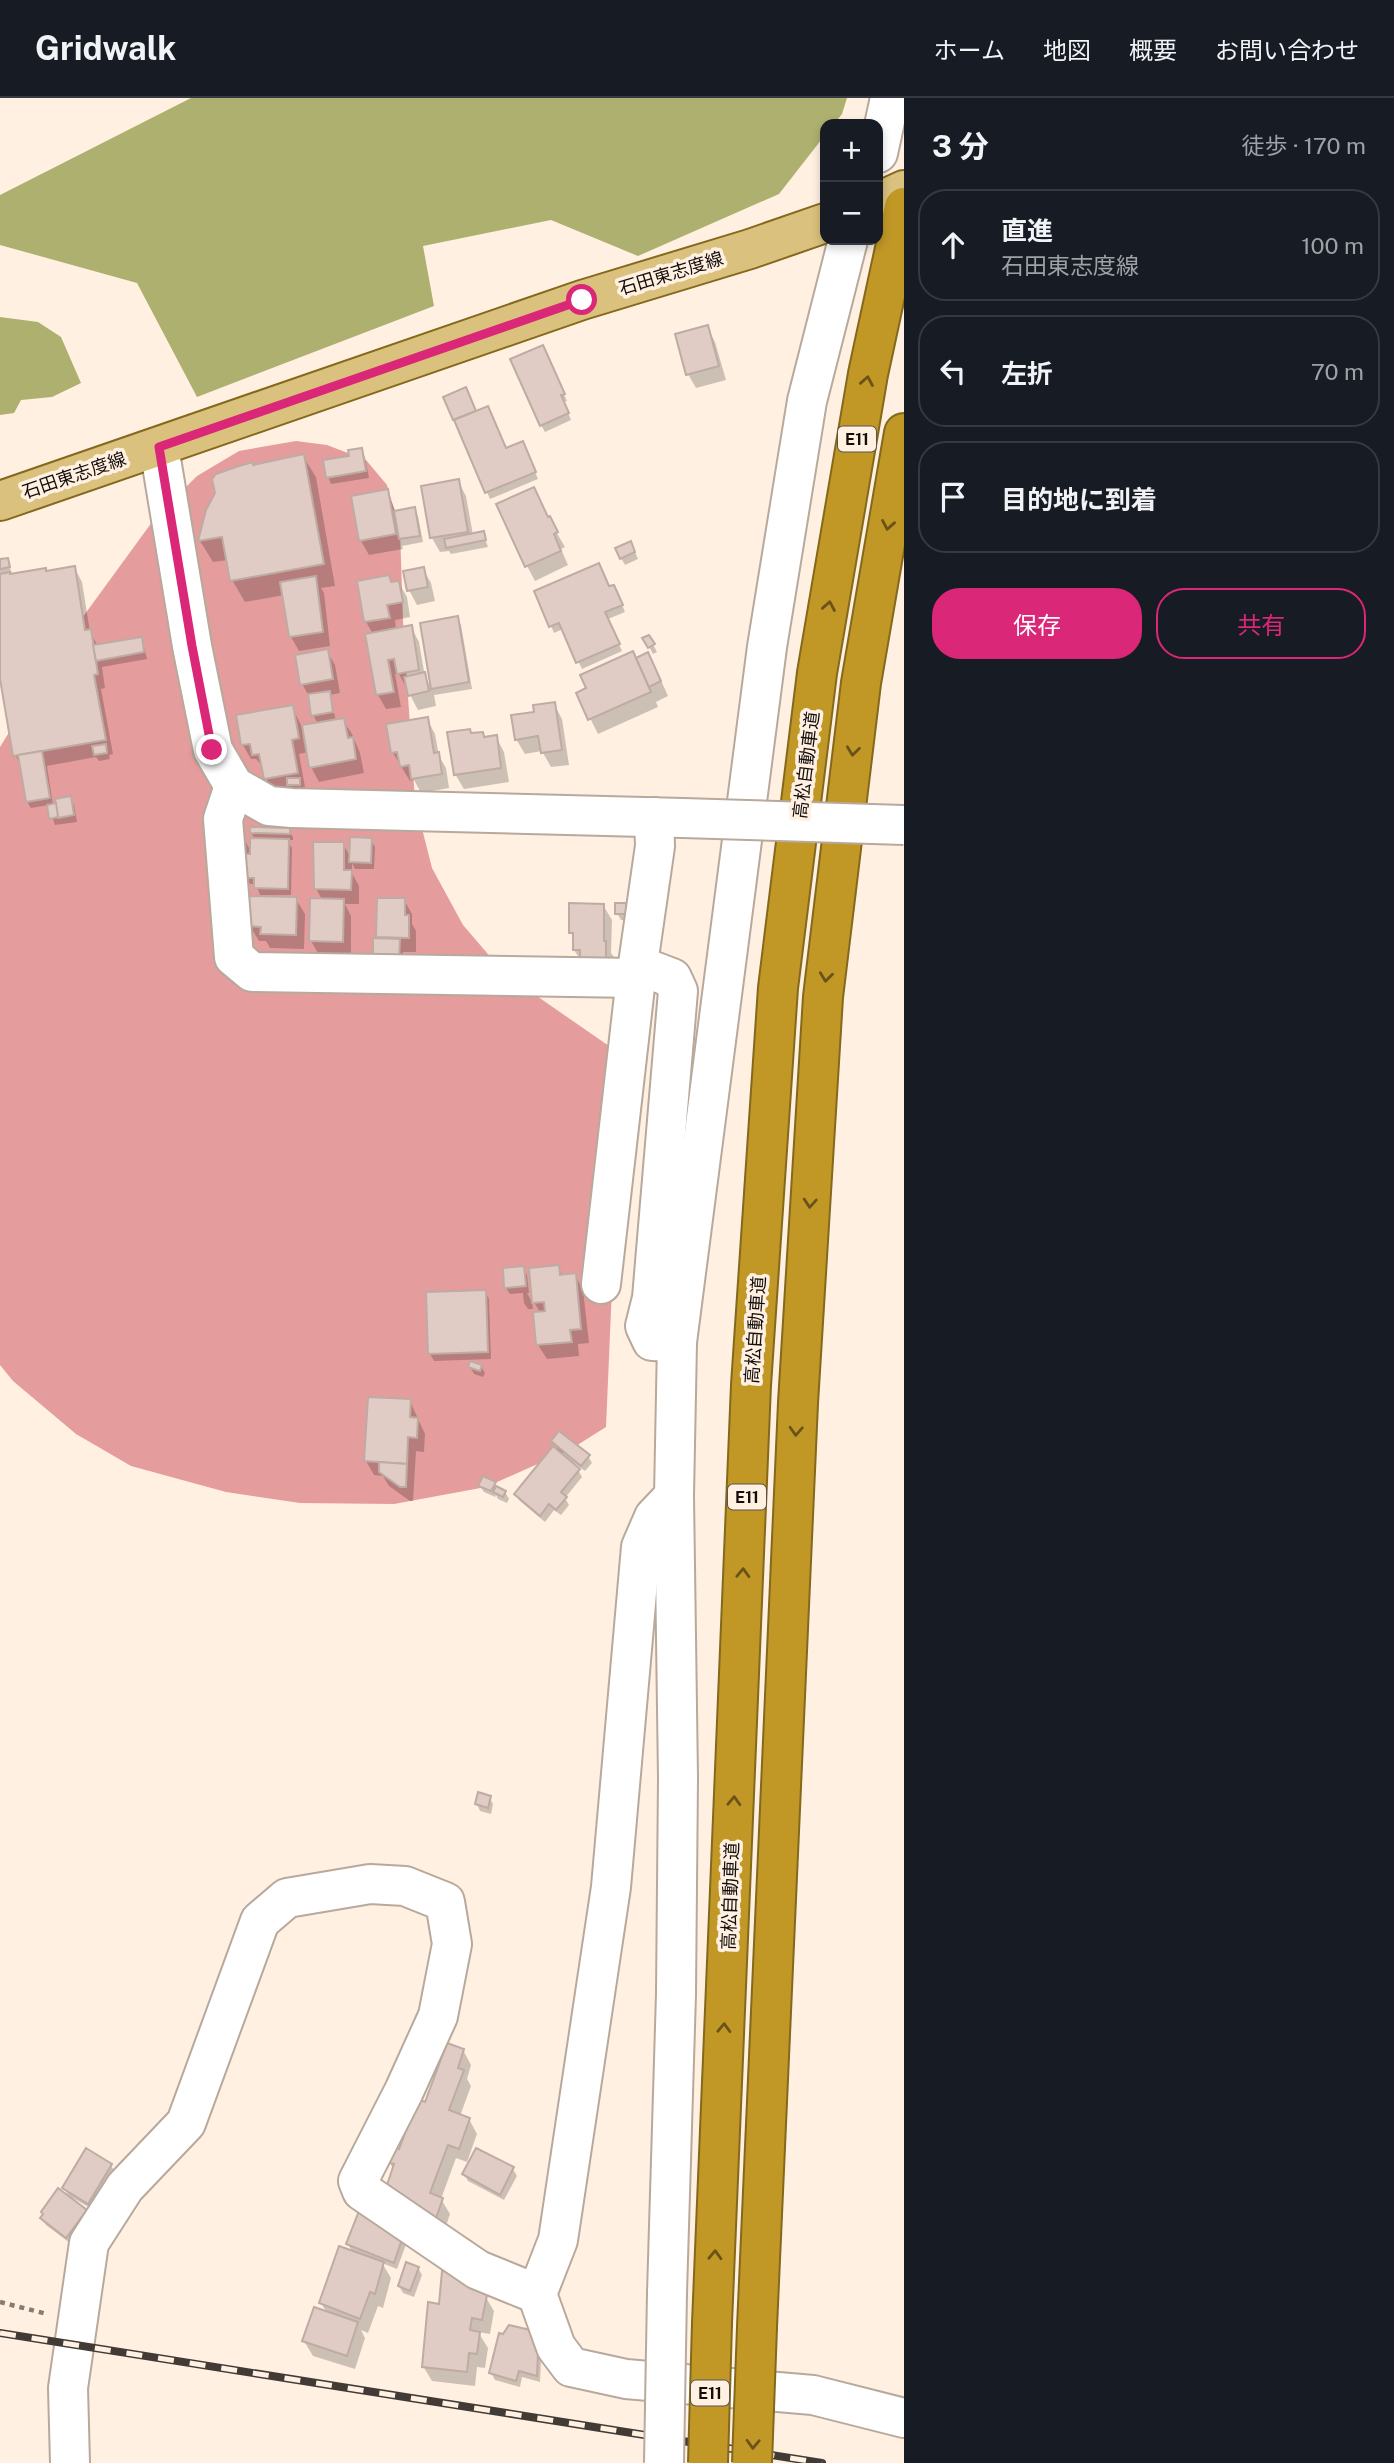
<!DOCTYPE html>
<html lang="ja">
<meta charset="utf-8">
<style>
:root{--surface:#171b24;--page:#20242c;--text:#f1f3f6;--muted:#9ea1a6;--line:#363941;--accent:#db2777}
body{margin:0;font-family:"Public Sans","Noto Sans JP",sans-serif;background:var(--page);color:var(--text)}
.controls{position:absolute;right:21px;top:21px;display:grid;overflow:hidden;border-radius:14px;box-shadow:0 4px 10px #0003}
.controls button{width:63px;height:63px;display:grid;place-items:center;padding:0;border:0;border-bottom:2px solid var(--line);background:var(--surface);color:var(--text);font:35px sans-serif}
.stop{position:absolute;width:21px;height:21px;margin:-16px;border:5px solid #db2777;border-radius:50%;background:#fff}
.stop.end{background:#db2777;border-color:#fff;box-shadow:0 2px 7px #0008}
.list{margin:0;padding:0;list-style:none}
h2{display:flex;justify-content:space-between;align-items:center;height:91px;margin:0;padding:0 28px;font-size:30px}
h2 small{font-size:23px;font-weight:400;color:var(--muted)}
.list li{display:grid;grid-template-columns:46px 1fr auto;gap:21px;align-items:center;box-sizing:border-box;height:112px;margin:0 14px 14px;padding:0 14px;border:2px solid var(--line);border-radius:28px}
.list b{display:block;font-size:26px;white-space:nowrap}
.list p{margin:0;font-size:23px;white-space:nowrap;color:var(--muted)}
.list em{font-size:23px;font-style:normal;color:var(--muted)}
.actions{display:flex;gap:14px;padding:21px 28px}
.actions a{flex:1;padding:16px 0;border:2px solid var(--accent);border-radius:28px;text-align:center;font-size:24px;color:var(--accent)}
.actions .main{background:var(--accent);color:#fff}
.icon{flex:none;width:38px;height:38px;fill:none;stroke:currentColor;stroke-width:2;stroke-linecap:round;stroke-linejoin:round}
.map{position:relative;flex:none;width:904px;height:2365px;overflow:hidden}
header{display:flex;align-items:center;gap:42px;box-sizing:border-box;height:98px;padding:0 35px;background:var(--surface);border-bottom:2px solid var(--line)}
header strong{font-size:33px}
nav{display:flex;gap:38px;margin-inline-start:auto;font-size:24px}
main{display:flex}
aside{flex:1;background:var(--surface)}
.map>svg:first-child{display:block}
</style>
<header>
<strong>Gridwalk</strong>
<nav><a>ホーム</a><a>地図</a><a>概要</a><a>お問い合わせ</a></nav>
</header>
<main>
<div class="map">
<svg width="904" height="2365" viewBox="0 0 904 2365">
<rect width="100%" height="100%" fill="#fff0e2"/>
<!-- forest -->
<polygon fill="#e49d9c" points="296,343 327,347 366,362 387,387 400,432 403,523 415,703 432,770 463,827 505,876 622,957 606,1329 571,1351 486,1389 394,1406 300,1405 226,1394 131,1368 76,1336 13,1283 0,1267 0,649 66,542 155,420 197,378 239,353"/>
<!-- water -->
<g fill="#aeb06f">
<polygon points="191,0 847,0 842,16 834,26 825,26 825,37 779,96 638,158 551,122 423,148 434,208 197,299 137,185 0,147 0,97"/>
<polygon points="0,219 38,224 61,239 81,285 52,299 21,302 14,315 0,317"/>
</g>
<!-- shadow -->
<g fill="#0003">
<polygon points="707,229 715,244 726,282 696,290 688,276"/>
<polygon points="546,255 567,303 564,304 571,322 545,334 541,327"/>
<polygon points="446,300 476,315 507,352 526,352 538,381 490,401"/>
<polygon points="361,352 365,359 369,380 331,386 328,379"/>
<polygon points="303,358 316,379 335,488 321,490 324,495 330,548 299,553 291,539 284,497 245,504 232,482 228,462 213,464 200,443 208,413"/>
<polygon points="458,383 466,398 473,437 483,435 488,449 451,456 449,453 440,454 432,440"/>
<polygon points="387,393 396,414 414,411 418,418 423,444 402,448 403,451 369,457 361,443 353,399"/>
<polygon points="548,420 565,449 561,451 568,467 535,483 527,468"/>
<polygon points="634,452 638,461 625,467 621,460"/>
<polygon points="7,462 13,478 74,469 82,484 90,534 98,548 141,541 144,548 147,561 102,569 105,590 101,591 113,656 109,657 110,661 99,663 96,659 47,668 53,707 70,700 74,707 77,724 55,727 49,707 31,710 27,704 22,669 15,657 0,581 0,463"/>
<polygon points="423,471 431,485 435,503 417,507 409,492"/>
<polygon points="389,479 393,486 399,485 407,499 410,519 395,522 396,532 411,529 419,544 425,579 432,591 422,526 457,520 461,527 472,591 434,597 436,608 418,612 399,576 395,576 401,609 386,611 378,597 373,536 366,524 359,484"/>
<polygon points="609,490 617,495 625,514 608,521 622,553 582,571 563,531 554,535 551,528"/>
<polygon points="649,539 657,554 653,556 645,541"/>
<polygon points="327,553 335,567 340,595 330,597 336,623 343,622 352,636 360,655 364,675 319,684 311,669 308,654 299,656 305,689 303,690 303,694 274,695 266,680 264,670 256,661 251,661 243,647 238,619 292,609 302,629 318,626 313,617 310,600 302,586"/>
<polygon points="636,562 656,571 668,598 656,604 658,609 598,636 578,596"/>
<polygon points="554,606 562,621 569,667 551,669 542,653 525,656 516,641 536,616"/>
<polygon points="427,621 435,636 439,658 446,670 449,690 421,695 414,682 410,683 393,655"/>
<polygon points="496,639 504,654 509,684 464,691 455,676 485,640"/>
<polygon points="289,732 293,739 293,742 287,742 292,750 291,797 260,797 256,786 250,786 246,779 242,743 245,743 252,755 256,742 251,735"/>
<polygon points="371,742 375,749 374,771 355,771 352,765 352,775 359,788 359,806 345,806 351,818 351,858 319,857 311,843 323,803 316,791 343,746 351,760"/>
<polygon points="296,801 305,816 304,851 270,850 266,843 259,843 250,828"/>
<polygon points="404,802 412,816 412,826 416,833 416,854 403,854 402,869 378,839"/>
<polygon points="603,807 612,822 611,855 614,859 614,875 583,866 574,852 575,842 570,834"/>
<polygon points="625,807 629,814 629,822 621,822 617,815"/>
<polygon points="558,1169 563,1178 575,1177 583,1192 589,1245 578,1246 579,1258 547,1261 538,1247 541,1216 534,1204"/>
<polygon points="523,1170 527,1177 529,1195 527,1195 532,1204 533,1211 528,1211 524,1205 523,1195 510,1196 506,1190"/>
<polygon points="485,1194 489,1201 491,1261 434,1263 430,1256 428,1196"/>
<polygon points="481,1268 485,1275 483,1279 474,1276 470,1269"/>
<polygon points="410,1303 425,1336 424,1354 416,1353 413,1403 410,1403 389,1388 383,1378 374,1377 366,1363"/>
<polygon points="553,1343 588,1358 592,1365 585,1373 574,1365 582,1379 565,1400 569,1407 561,1417 554,1412 545,1424 520,1403 516,1396 561,1356"/>
<polygon points="494,1385 498,1391 505,1394 509,1401 507,1405 498,1401 496,1397 495,1399 484,1394 480,1388"/>
<polygon points="489,1699 493,1706 491,1716 480,1713 477,1706"/>
<polygon points="463,1952 471,1967 467,1981 471,1988 460,2018 469,2021 477,2036 467,2064 456,2060 441,2101 450,2116 442,2140 389,2064 400,2054 426,2006"/>
<polygon points="111,2068 115,2074 92,2111 71,2099 70,2100 64,2090"/>
<polygon points="513,2071 517,2078 504,2102 468,2083 464,2076"/>
<polygon points="85,2113 89,2120 70,2145 46,2127 42,2121"/>
<polygon points="408,2141 397,2171 382,2165 391,2180 383,2210 378,2208 368,2235 361,2232 365,2240 355,2271 313,2258 304,2243 327,2215 321,2205 353,2155 348,2146"/>
<polygon points="418,2170 422,2177 414,2199 403,2195 399,2188"/>
<polygon points="485,2198 494,2213 490,2236 478,2234 488,2250 485,2270 477,2269 475,2288 432,2283 423,2268 440,2208"/>
<polygon points="542,2242 540,2284 522,2279 520,2289 495,2282 491,2275"/>
</g>
<!-- building -->
<g fill="#e0ccc5" stroke="#beaba3" stroke-width="2">
<polygon points="708,227 719,268 686,277 675,236"/>
<polygon points="543,247 565,296 561,297 569,315 540,328 510,261"/>
<polygon points="466,289 476,313 453,322 443,299"/>
<polygon points="488,308 506,350 523,343 536,374 485,395 454,322"/>
<polygon points="362,350 366,373 326,380 323,362 349,358 348,352"/>
<polygon points="304,356 324,466 230,483 222,439 198,443 206,412 215,395 212,381 216,376 239,368 253,364 253,367"/>
<polygon points="459,381 468,434 430,440 421,388"/>
<polygon points="534,389 548,419 550,418 558,434 554,436 561,453 525,469 496,406"/>
<polygon points="388,391 396,436 359,443 351,398"/>
<polygon points="415,409 420,438 399,441 394,413"/>
<polygon points="484,433 486,442 446,450 444,441"/>
<polygon points="631,443 635,454 620,461 615,450"/>
<polygon points="8,460 10,469 0,471 0,461"/>
<polygon points="599,465 609,488 614,487 623,507 605,514 620,546 576,565 559,525 549,529 534,493"/>
<polygon points="75,468 85,532 91,531 98,576 94,577 106,642 13,658 0,581 0,476 10,474 10,476 46,470 46,473"/>
<polygon points="424,469 428,489 407,493 403,473"/>
<polygon points="389,477 391,484 399,483 403,504 387,507 390,520 364,524 357,483"/>
<polygon points="316,478 323,534 289,539 280,484"/>
<polygon points="458,518 469,584 431,591 420,525"/>
<polygon points="412,527 419,572 397,576 394,561 388,562 394,594 376,597 365,536"/>
<polygon points="649,537 655,546 648,550 642,540"/>
<polygon points="142,539 144,554 96,563 93,547"/>
<polygon points="328,551 333,581 300,587 295,557"/>
<polygon points="633,553 651,594 588,622 576,595 586,590 580,577"/>
<polygon points="648,554 661,583 649,589 636,560"/>
<polygon points="425,574 429,593 408,598 404,579"/>
<polygon points="330,593 333,614 311,618 308,596"/>
<polygon points="555,604 562,652 541,655 538,638 515,642 511,617 534,614 533,607"/>
<polygon points="293,607 299,640 292,642 298,675 264,681 259,656 252,657 250,646 241,647 236,617"/>
<polygon points="428,619 434,655 439,654 442,676 411,681 409,667 400,669 397,654 391,655 386,626"/>
<polygon points="344,620 348,640 353,639 356,661 309,670 302,627"/>
<polygon points="470,631 471,635 483,634 484,639 497,637 501,670 454,677 447,634"/>
<polygon points="106,646 107,655 94,657 92,648"/>
<polygon points="42,653 50,700 26,704 18,657"/>
<rect x="287" y="680" width="13" height="7"/>
<polygon points="71,698 74,717 58,720 55,701"/>
<polygon points="56,705 58,719 49,721 47,707"/>
<polygon points="250,729 290,730 290,736 250,735"/>
<polygon points="350,739 372,740 371,765 349,764"/>
<polygon points="250,740 289,741 288,791 254,790 254,780 244,780 244,756 250,756"/>
<polygon points="313,744 344,744 344,772 352,772 351,792 314,791"/>
<polygon points="249,798 297,799 296,837 260,836 261,829 248,828"/>
<polygon points="310,800 344,801 343,844 309,843"/>
<polygon points="377,800 405,800 405,817 409,817 409,840 376,839"/>
<polygon points="569,805 604,806 604,843 606,843 606,861 580,861 580,852 573,852 573,835 569,835"/>
<rect x="615" y="805" width="11" height="11"/>
<polygon points="373,840 400,841 399,863 373,862"/>
<polygon points="559,1167 560,1177 576,1175 581,1231 570,1232 572,1244 536,1247 533,1214 545,1213 544,1204 532,1205 529,1170"/>
<polygon points="524,1168 526,1188 504,1190 503,1170"/>
<polygon points="486,1192 488,1254 428,1256 426,1194"/>
<polygon points="470,1263 482,1267 480,1273 468,1269"/>
<polygon points="368,1299 411,1301 410,1319 418,1320 417,1340 408,1339 407,1366 364,1363"/>
<polygon points="559,1333 590,1357 581,1368 551,1343"/>
<polygon points="553,1348 580,1371 561,1394 567,1399 556,1412 549,1406 540,1418 514,1396"/>
<polygon points="379,1364 407,1366 406,1389 400,1389 379,1374"/>
<polygon points="483,1378 496,1384 491,1393 478,1388"/>
<polygon points="496,1388 506,1393 503,1399 493,1394"/>
<polygon points="478,1694 491,1698 488,1710 475,1706"/>
<polygon points="447,1945 464,1951 458,1970 464,1972 449,2012 470,2020 459,2051 448,2047 430,2095 443,2100 434,2126 385,2093 394,2066 387,2064 392,2049 399,2051 418,2001 425,2004"/>
<polygon points="86,2050 112,2066 88,2106 62,2090"/>
<polygon points="476,2050 514,2069 500,2097 462,2076"/>
<polygon points="58,2090 87,2112 66,2140 40,2120 43,2116 41,2114"/>
<polygon points="363,2103 405,2132 394,2165 346,2146"/>
<polygon points="339,2148 384,2164 375,2196 370,2194 360,2221 319,2205"/>
<polygon points="406,2164 419,2169 410,2193 398,2188"/>
<polygon points="442,2173 460,2174 487,2197 482,2222 472,2220 470,2232 480,2234 477,2256 469,2255 467,2274 422,2269 428,2204 439,2206"/>
<polygon points="314,2209 358,2224 347,2258 302,2243"/>
<polygon points="509,2227 539,2234 537,2278 519,2273 516,2283 489,2275 499,2235 503,2236"/>
</g>
<g fill="none" stroke-linecap="round" stroke-linejoin="round">
<defs>
<g id="minor">
<polyline points="878,55 890,0"/>
<polyline points="159,349 192,548 213,652 234,688 269,708 292,710 683,720"/>
<polyline points="234,688 223,721 234,859 252,874 636,880"/>
<polyline points="638,867 672,880 678,893 652,1200 645,1228 652,1243 677,1244"/>
<polyline points="601,1186 636,880 655,748 654,719"/>
<polyline points="674,1398 654,1419 641,1449 611,1789 558,2142 537,2196 556,2249 571,2269 626,2281 813,2297 904,2320"/>
<polyline points="667,2195 676,1896 678,1680 674,1398 677,1244 767,549 807,303 848,142"/>
<polyline points="70,2365 68,2290 89,2145 125,2089 186,2025 260,1823 287,1800 370,1786 405,1788 445,1804 452,1846 438,1918 404,1993 358,2083 362,2093 478,2172 537,2196"/>
</g>
<g id="major">
<polyline points="878,104 904,92"/>
<polyline points="0,403 582,202 750,151 825,125"/>
</g>
<g id="highway">
<polyline points="712,2225 751,1287 778,890 817,575 868,276 904,109"/>
<polyline points="757,2229 798,1305 823,899 861,585 904,335"/>
</g>
</defs>
<!-- minor casing -->
<use href="#minor" stroke="#b7a99c" stroke-width="42"/>
<!-- major casing -->
<use href="#major" stroke="#84681c" stroke-width="42"/>
<!-- highway casing -->
<use href="#highway" stroke="#84681c" stroke-width="42"/>
<!-- path -->
<polyline stroke="#857c73" stroke-width="4.5" stroke-dasharray="5 5" stroke-linecap="butt" points="0,2204 47,2216"/>
<!-- minor -->
<use href="#minor" stroke="#fff" stroke-width="38"/>
<!-- major -->
<use href="#major" stroke="#dac17d" stroke-width="38"/>
<!-- highway -->
<use href="#highway" stroke="#c19826" stroke-width="38"/>
<defs>
<polyline id="rail" points="0,2235 822,2365"/>
</defs>
<!-- rail casing -->
<use href="#rail" stroke="#423b35" stroke-width="8"/>
<!-- rail -->
<use href="#rail" stroke="#fff0e2" stroke-width="5" stroke-dasharray="16" stroke-linecap="butt"/>
<defs>
<g id="minor-bridge">
<polyline points="683,720 904,727"/>
<polyline points="664,2365 667,2195"/>
</g>
<g id="highway-bridge">
<polyline points="708,2365 712,2225"/>
<polyline points="752,2365 757,2229"/>
</g>
</defs>
<!-- minor-bridge casing -->
<use href="#minor-bridge" stroke="#b7a99c" stroke-width="42" stroke-linecap="butt"/>
<!-- highway-bridge casing -->
<use href="#highway-bridge" stroke="#84681c" stroke-width="42" stroke-linecap="butt"/>
<!-- minor-bridge -->
<use href="#minor-bridge" stroke="#fff" stroke-width="38"/>
<!-- highway-bridge -->
<use href="#highway-bridge" stroke="#c19826" stroke-width="38"/>
</g>
<!-- one-way arrows -->
<defs><path id="oneway-chevron" d="M-2-3.5L2.5 0L-2 3.5" fill="none" stroke-width="1.6" stroke-linecap="round" stroke-linejoin="round" transform="scale(1.75)"/></defs>
<g stroke="#6a5318">
<use href="#oneway-chevron" transform="translate(867 283) rotate(-80)"/>
<use href="#oneway-chevron" transform="translate(888 427) rotate(100)"/>
<use href="#oneway-chevron" transform="translate(829 508) rotate(-80)"/>
<use href="#oneway-chevron" transform="translate(853 653) rotate(97)"/>
<use href="#oneway-chevron" transform="translate(826 879) rotate(97)"/>
<use href="#oneway-chevron" transform="translate(810 1105) rotate(94)"/>
<use href="#oneway-chevron" transform="translate(796 1333) rotate(93)"/>
<use href="#oneway-chevron" transform="translate(743 1475) rotate(-88)"/>
<use href="#oneway-chevron" transform="translate(734 1703) rotate(-88)"/>
<use href="#oneway-chevron" transform="translate(724 1930) rotate(-88)"/>
<use href="#oneway-chevron" transform="translate(715 2157) rotate(-88)"/>
<use href="#oneway-chevron" transform="translate(753 2346) rotate(92)"/>
</g>
<g fill="none" stroke-linecap="round" stroke-linejoin="round">
<!-- route -->
<polyline stroke="#db2777" stroke-width="9" points="212,652 192,548 159,349 582,202"/>
</g>
<g text-anchor="middle" dominant-baseline="central" stroke-width="7" stroke-linejoin="round" paint-order="stroke">
<!-- shield labels -->
<g fill="#fff0e2" stroke="#5a524b" stroke-width="2">
<rect x="838" y="328.5" width="38" height="25" rx="5"/>
<rect x="728" y="1386.5" width="38" height="25" rx="5"/>
<rect x="691" y="2282.5" width="38" height="25" rx="5"/>
</g>
<g font-size="16" font-weight="bold" fill="#130e0a">
<text x="857" y="341">E11</text>
<text x="747" y="1399">E11</text>
<text x="710" y="2295">E11</text>
</g>
<!-- street labels -->
<g font-size="18" fill="#130e0a" stroke="#fff0e2">
<text transform="translate(671 175) rotate(-17)">石田東志度線</text>
<text transform="translate(74 377) rotate(-19)">石田東志度線</text>
<text transform="translate(806 667) rotate(-83)">高松自動車道</text>
<text transform="translate(755 1232) rotate(-86)">高松自動車道</text>
<text transform="translate(730 1798) rotate(-88)">高松自動車道</text>
</g>
</g>
</svg>
<div class="controls">
<button>+</button>
<button>−</button>
</div>
<div class="stop" style="left:582px;top:202px"></div>
<div class="stop end" style="left:212px;top:652px"></div>
</div>
<aside>
<h2>3 分<small>徒歩 · 170 m</small></h2>
<ul class="list">
<li><svg class="icon" aria-label="ahead" viewBox="0 0 24 24"><path d="M12 20V5M6 11l6-6 6 6"/></svg><div><b>直進</b><p>石田東志度線</p></div><em>100 m</em></li>
<li><svg class="icon" aria-label="left" viewBox="0 0 24 24"><path d="M17 20v-9H6M10 6l-5 5 5 5"/></svg><div><b>左折</b></div><em>70 m</em></li>
<li><svg class="icon" aria-label="arrive" viewBox="0 0 24 24"><path d="M6 21V4h12l-3 4 3 4H6"/></svg><div><b>目的地に到着</b></div></li>
</ul>
<div class="actions"><a class="main">保存</a><a>共有</a></div>
</aside>
</main>
